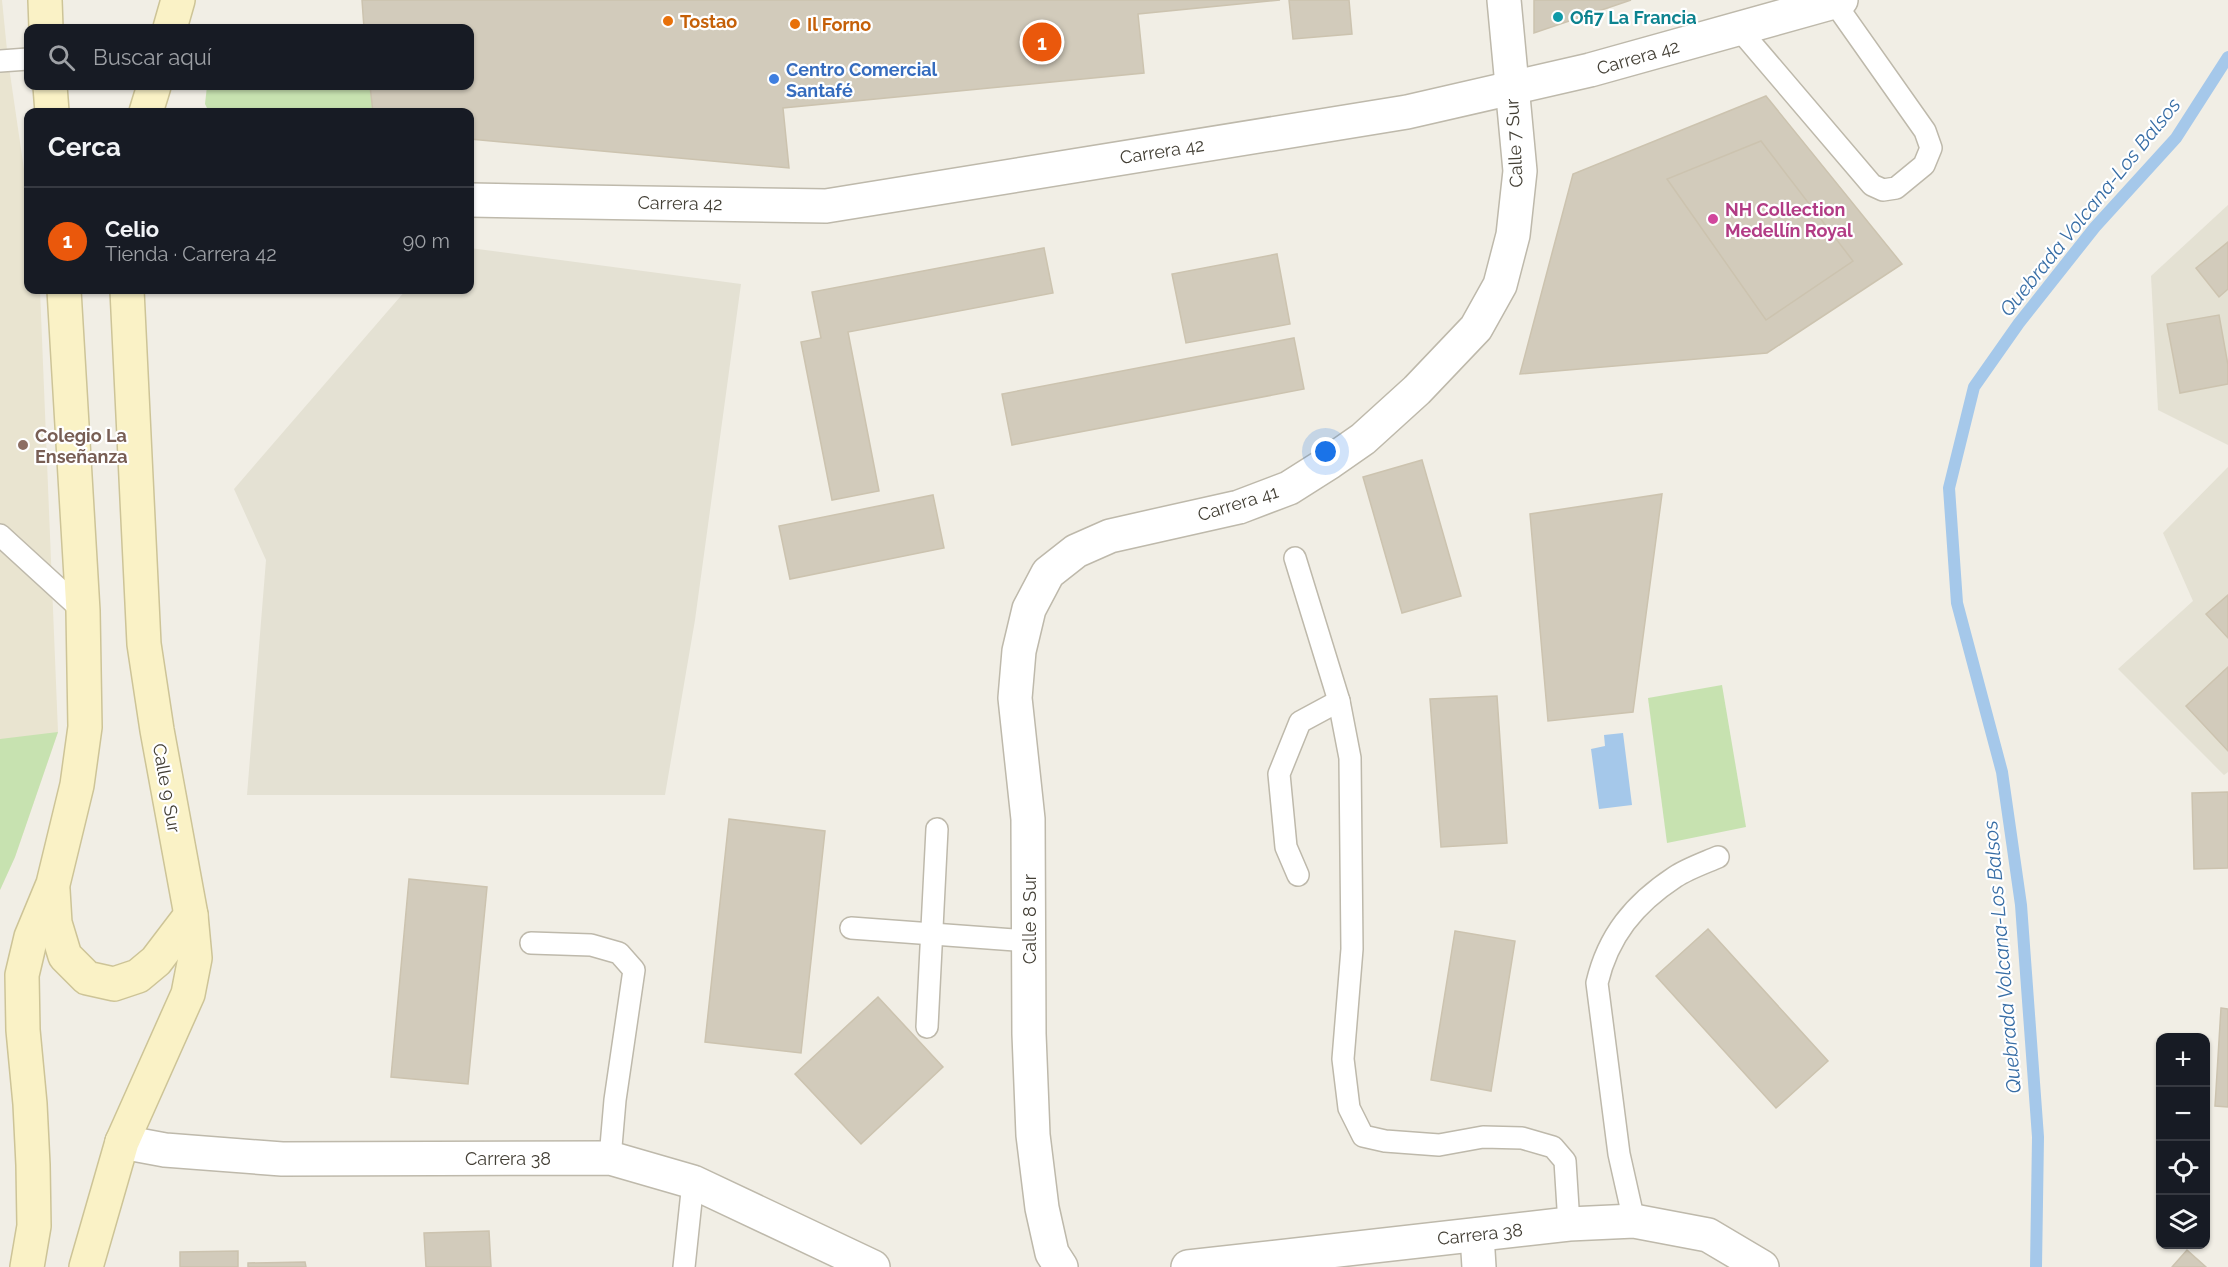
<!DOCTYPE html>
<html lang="es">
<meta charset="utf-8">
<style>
:root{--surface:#171b24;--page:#20242c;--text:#f1f3f6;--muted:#9ea1a6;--line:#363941;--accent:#ea580c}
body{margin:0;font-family:Raleway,sans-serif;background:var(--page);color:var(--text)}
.controls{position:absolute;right:18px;bottom:18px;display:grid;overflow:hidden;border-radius:12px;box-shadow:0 2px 4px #0004}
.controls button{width:54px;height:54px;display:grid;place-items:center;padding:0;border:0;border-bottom:2px solid var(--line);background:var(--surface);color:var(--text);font:30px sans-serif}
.you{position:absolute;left:1326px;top:452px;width:21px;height:21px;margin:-15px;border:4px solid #fff;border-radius:50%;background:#1a73e8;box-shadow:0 0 0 9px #1a73e833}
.badge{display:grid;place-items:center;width:39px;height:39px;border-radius:50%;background:var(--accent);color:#fff;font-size:20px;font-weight:700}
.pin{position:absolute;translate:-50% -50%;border:3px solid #fff;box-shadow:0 2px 6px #0006}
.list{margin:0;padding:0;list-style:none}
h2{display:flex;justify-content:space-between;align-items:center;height:78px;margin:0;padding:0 24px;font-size:26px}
h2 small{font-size:20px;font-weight:400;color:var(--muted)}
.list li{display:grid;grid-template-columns:39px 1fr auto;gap:18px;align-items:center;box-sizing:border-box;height:108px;padding:0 24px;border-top:2px solid var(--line)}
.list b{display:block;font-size:22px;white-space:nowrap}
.list p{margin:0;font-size:20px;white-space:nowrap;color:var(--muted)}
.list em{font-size:20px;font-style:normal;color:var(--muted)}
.icon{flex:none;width:33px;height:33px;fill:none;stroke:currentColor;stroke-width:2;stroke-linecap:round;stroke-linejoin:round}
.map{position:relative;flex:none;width:2228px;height:1267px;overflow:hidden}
.search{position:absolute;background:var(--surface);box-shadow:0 2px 4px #0004;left:24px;top:24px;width:450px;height:66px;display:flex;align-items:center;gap:15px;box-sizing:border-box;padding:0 21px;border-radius:12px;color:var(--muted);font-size:22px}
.panel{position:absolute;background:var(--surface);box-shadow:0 2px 4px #0004;left:24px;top:108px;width:450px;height:186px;border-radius:12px}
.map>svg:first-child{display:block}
</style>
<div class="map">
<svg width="2228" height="1267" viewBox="0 0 2228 1267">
<rect width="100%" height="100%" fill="#f1eee5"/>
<!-- residential -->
<g fill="#e4e1d3">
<polygon points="2228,205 2228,445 2158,410 2151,276"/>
<polygon points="470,248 741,284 695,620 665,795 247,795 266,560 234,489 406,290 470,290"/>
<polygon points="2228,467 2228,772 2224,775 2118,669 2193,601 2163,533"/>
</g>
<!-- education -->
<polygon fill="#e9e4d0" points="0,0 2,0 8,60 28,197 28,290 40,290 58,732 15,857 0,890"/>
<!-- green -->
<g fill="#c7e2b0">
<polygon points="207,86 370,86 373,112 209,112 205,104"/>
<polygon points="1722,685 1746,827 1667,843 1648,698"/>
<polygon points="58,732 15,857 0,890 0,739"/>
</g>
<!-- water -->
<polygon fill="#a5c8ea" points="1623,733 1632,805 1599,809 1591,749 1605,746 1604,735"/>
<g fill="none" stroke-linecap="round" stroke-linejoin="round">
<!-- stream -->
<polyline stroke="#a5c8ea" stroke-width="12" points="2036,1267 2038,1137 2021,905 2002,772 1957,603 1949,488 1974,387 2019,323 2095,227 2176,138 2228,57"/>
</g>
<!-- building -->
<g fill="#d2cbbb" stroke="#ccc3af" stroke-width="1.5">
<polygon points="362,0 1280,0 1138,14 1144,73 783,108 789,168 470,139 470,112 373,112 370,86 470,86 470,28 364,28"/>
<polygon points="1289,0 1349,0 1352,34 1293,39"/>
<polygon points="1534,0 1631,0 1534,33"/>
<polygon points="1766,96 1902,264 1767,353 1520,374 1573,174"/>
<polygon points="1761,141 1853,261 1766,320 1667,179"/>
<polygon points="2228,242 2228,289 2219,297 2196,268"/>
<polygon points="1044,248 1053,293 848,332 879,491 832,500 801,342 821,338 812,292"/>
<polygon points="1277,254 1290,324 1186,343 1172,274"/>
<polygon points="2219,315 2228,365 2228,384 2180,393 2167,324"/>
<polygon points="1294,338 1304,389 1012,445 1002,394"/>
<polygon points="1422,460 1461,596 1402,613 1363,477"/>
<polygon points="1662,494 1633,712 1548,721 1530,514"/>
<polygon points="933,495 944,548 790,579 779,526"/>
<polygon points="2228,595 2228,638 2206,614"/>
<polygon points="2228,667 2228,751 2186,706"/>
<polygon points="1497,696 1507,843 1441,847 1430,699"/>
<polygon points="2228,792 2228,868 2194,869 2192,793"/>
<polygon points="729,819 825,831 801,1053 705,1042"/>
<polygon points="409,879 487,887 468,1084 391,1077"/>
<polygon points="1708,929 1828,1061 1776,1108 1656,976"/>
<polygon points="1455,931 1515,941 1491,1091 1431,1080"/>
<polygon points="878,997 943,1067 861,1144 795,1074"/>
<polygon points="2221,1008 2228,1009 2228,1107 2215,1106"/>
<polygon points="489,1231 491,1267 426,1267 424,1233"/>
<polygon points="2187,1250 2206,1267 2172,1267"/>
<polygon points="238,1251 238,1267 180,1267 180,1252"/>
<polygon points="305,1262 306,1267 248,1267 248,1263"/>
</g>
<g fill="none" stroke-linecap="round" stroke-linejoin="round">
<defs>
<g id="service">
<polyline points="1739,29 1872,185 1883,190 1896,188 1924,165 1931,148 1925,131 1834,2"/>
<polyline points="0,61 28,59"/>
<polyline points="0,535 83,611"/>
<polyline points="1295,558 1339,701 1350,758 1352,949 1343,1059 1349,1108 1363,1136 1385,1141 1439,1145 1483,1137 1522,1138 1553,1147 1565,1161 1569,1224"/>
<polyline points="1298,875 1286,847 1279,774 1300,722 1339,701"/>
<polyline points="851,928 1029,941"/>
<polyline points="531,943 591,945 619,953 634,970 615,1100 610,1158"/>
<polyline points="927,1027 937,829"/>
<path d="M1634 1221 1619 1154 1597 983C1608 936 1634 904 1675 877 1687 869 1704 863 1718 857"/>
<polyline points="684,1267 693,1182"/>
</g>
<g id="minor">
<polyline points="470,200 826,206 1407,112 1590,70 1841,0"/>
<polyline points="122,1142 165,1150 282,1159 610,1158 693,1182 873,1267"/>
<polyline points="1477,1235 1479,1267"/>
<polyline points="1061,1267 1052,1253 1042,1208 1033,1135 1029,1034 1028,819 1015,698 1019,651 1029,609 1048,573 1076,551 1110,536 1239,507 1289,488 1330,462 1363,439 1417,390 1476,328 1500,285 1513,235 1520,171 1504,0"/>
<polyline points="1188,1267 1569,1224 1634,1221 1708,1235 1762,1267"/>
</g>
<g id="secondary">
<polyline points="45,0 46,28"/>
<polyline points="170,28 178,0"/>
<polyline points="50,86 52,112"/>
<polyline points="146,112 154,86"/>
<polyline points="53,890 55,923 65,956 87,978 114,984 138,976 156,961 191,915"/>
<polyline points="27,1267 34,1226 33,1165 30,1104 23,1030 22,975 31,937 53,884 77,785 85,727 83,611 64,290"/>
<polyline points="86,1267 122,1142 188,994 195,958 191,915 157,730 144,644 127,290"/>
</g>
</defs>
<!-- service casing -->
<use href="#service" stroke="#beb9ab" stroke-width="24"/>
<!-- minor casing -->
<use href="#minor" stroke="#beb9ab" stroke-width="36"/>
<!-- secondary casing -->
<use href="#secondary" stroke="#cdc497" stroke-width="36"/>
<!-- service -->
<use href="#service" stroke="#fff" stroke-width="21"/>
<!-- minor -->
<use href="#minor" stroke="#fff" stroke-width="33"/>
<!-- secondary -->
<use href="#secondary" stroke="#faf2c6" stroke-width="33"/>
</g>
<!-- markers -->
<circle fill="#0f9aa8" stroke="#fff" stroke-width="2" cx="1558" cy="17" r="6"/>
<g fill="#e8710a" stroke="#fff" stroke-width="2">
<circle cx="668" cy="21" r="6"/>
<circle cx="795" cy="24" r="6"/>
</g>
<circle fill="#3f7fe0" stroke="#fff" stroke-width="2" cx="774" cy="79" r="6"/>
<circle fill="#d1479c" stroke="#fff" stroke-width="2" cx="1713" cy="219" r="6"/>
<circle fill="#8d6e63" stroke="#fff" stroke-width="2" cx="23" cy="445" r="6"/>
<g text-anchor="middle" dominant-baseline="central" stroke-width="4.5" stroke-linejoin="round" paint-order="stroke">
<!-- culture labels -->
<g font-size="18" font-weight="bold" fill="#0d838f" stroke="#fff" text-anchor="start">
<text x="1570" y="17">Ofi7 La Francia</text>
</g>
<!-- food labels -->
<g font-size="18" font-weight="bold" fill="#c56008" stroke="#fff" text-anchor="start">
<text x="680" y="21">Tostao</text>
<text x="807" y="24">Il Forno</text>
</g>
<!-- street labels -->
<g font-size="18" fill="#433f35" stroke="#fff">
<text transform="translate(1638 57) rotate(-16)">Carrera 42</text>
<text transform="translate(1514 143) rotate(-93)">Calle 7 Sur</text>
<text transform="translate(1162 151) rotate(-9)">Carrera 42</text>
<text transform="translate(680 203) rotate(1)">Carrera 42</text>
<text transform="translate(1238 503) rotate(-17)">Carrera 41</text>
<text transform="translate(167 788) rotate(80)">Calle 9 Sur</text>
<text transform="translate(1029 919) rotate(-90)">Calle 8 Sur</text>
<text x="508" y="1158">Carrera 38</text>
<text transform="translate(1480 1234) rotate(-6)">Carrera 38</text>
</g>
<!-- shop labels -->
<g font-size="18" font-weight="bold" fill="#366cbe" stroke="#fff" text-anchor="start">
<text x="786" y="69">Centro Comercial<tspan x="786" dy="21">Santafé</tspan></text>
</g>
<!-- hotel labels -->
<g font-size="18" font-weight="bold" fill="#b23c85" stroke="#fff" text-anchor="start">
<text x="1725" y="209">NH Collection<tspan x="1725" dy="21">Medellín Royal</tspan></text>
</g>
<!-- education labels -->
<g font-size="18" font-weight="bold" fill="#785e54" stroke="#fff" text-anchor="start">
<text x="35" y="435">Colegio La<tspan x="35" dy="21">Enseñanza</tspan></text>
</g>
<!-- water labels -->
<g font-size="20" font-style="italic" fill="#376da5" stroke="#fff">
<text transform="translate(2090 207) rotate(-51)">Quebrada Volcana-Los Balsos</text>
<text transform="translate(2002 957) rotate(-95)">Quebrada Volcana-Los Balsos</text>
</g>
</g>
</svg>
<div class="controls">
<button>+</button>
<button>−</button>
<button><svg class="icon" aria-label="locate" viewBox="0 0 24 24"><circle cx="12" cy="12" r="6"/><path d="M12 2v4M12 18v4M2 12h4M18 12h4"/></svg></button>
<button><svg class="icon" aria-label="layers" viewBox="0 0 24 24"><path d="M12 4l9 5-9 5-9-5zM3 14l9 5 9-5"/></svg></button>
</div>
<div class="you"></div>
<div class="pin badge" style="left:1042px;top:42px">1</div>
<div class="search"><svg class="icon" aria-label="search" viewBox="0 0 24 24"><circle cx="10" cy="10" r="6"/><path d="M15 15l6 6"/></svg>Buscar aquí</div>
<section class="panel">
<h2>Cerca<small></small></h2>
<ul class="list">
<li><span class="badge">1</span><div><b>Celio</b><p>Tienda · Carrera 42</p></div><em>90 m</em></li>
</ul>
</section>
</div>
